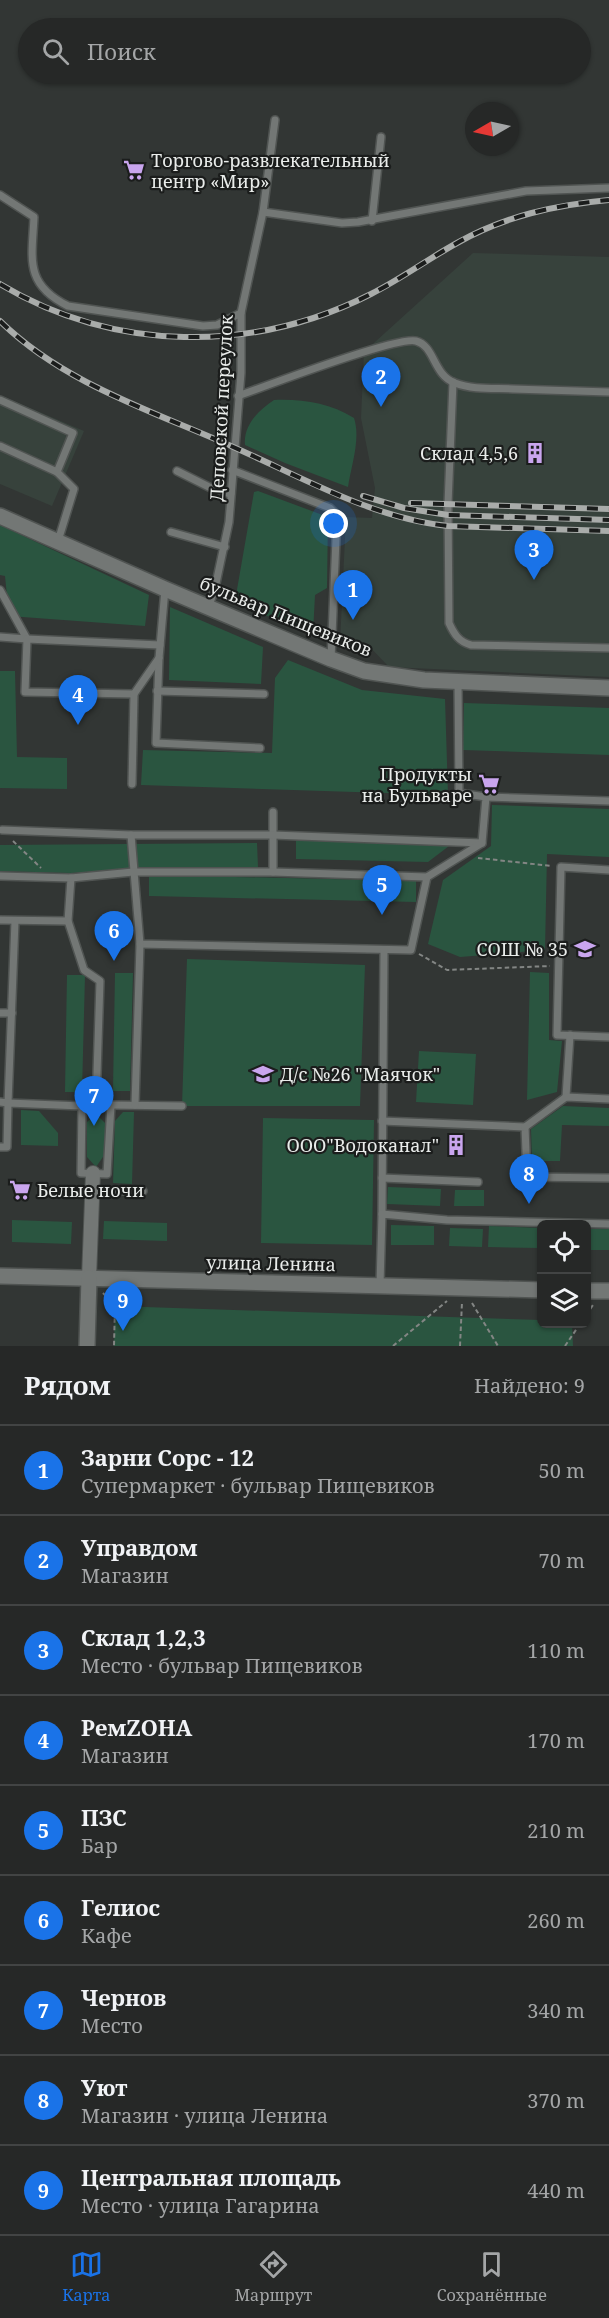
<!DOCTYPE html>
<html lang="ru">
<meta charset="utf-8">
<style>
:root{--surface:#262827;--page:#2e302f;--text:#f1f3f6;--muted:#a4a6a7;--line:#424444;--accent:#1a73e8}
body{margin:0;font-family:"Noto Serif",serif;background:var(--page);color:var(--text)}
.controls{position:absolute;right:18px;bottom:18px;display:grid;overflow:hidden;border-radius:9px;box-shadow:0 2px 4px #0004}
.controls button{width:54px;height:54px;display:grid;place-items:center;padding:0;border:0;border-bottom:2px solid var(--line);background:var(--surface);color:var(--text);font:30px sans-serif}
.compass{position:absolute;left:465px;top:102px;width:54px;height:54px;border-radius:50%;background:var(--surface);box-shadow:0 2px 4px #0004;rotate:261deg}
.you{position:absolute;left:334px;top:524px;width:21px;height:21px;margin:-15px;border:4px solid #fff;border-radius:50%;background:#1a73e8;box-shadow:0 0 0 9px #1a73e833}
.badge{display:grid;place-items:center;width:39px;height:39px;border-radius:50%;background:var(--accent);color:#fff;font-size:20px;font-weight:700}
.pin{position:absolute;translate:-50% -50px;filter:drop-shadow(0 2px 3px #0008)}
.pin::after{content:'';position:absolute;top:32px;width:21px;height:18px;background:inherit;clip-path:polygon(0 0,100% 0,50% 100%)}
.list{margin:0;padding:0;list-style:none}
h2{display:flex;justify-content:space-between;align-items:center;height:78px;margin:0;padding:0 24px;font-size:26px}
h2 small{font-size:20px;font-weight:400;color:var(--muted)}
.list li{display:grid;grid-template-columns:39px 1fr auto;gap:18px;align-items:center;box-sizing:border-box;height:90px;padding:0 24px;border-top:2px solid var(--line)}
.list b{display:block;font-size:22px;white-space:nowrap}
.list p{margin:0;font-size:20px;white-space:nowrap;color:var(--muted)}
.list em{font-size:20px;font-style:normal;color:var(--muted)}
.icon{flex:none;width:33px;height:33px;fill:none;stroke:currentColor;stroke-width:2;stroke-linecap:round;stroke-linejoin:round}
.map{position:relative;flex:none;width:609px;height:1346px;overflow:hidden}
.search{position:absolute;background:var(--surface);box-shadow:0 2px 4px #0004;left:18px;right:18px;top:18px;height:66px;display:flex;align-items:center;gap:15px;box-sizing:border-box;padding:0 21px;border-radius:33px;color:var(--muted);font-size:22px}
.sheet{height:888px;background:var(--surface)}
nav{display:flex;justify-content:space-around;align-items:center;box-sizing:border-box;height:84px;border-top:2px solid var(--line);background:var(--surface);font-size:16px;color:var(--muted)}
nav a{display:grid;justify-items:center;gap:3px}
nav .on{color:var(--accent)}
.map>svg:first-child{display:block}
</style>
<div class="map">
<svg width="609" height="1346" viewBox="0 0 609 1346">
<rect width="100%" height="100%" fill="#323634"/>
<!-- built -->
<g fill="#37423c">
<polygon points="473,253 609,257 609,677 389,667 367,644 340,643 346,517 372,518 375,488 361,418 364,352"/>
<polygon points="0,395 84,431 52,506 0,484"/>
</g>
<!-- green -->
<g fill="#2a5540">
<path d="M274 400C304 399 329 403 354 418 361 439 351 466 348 487L285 463 245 445C243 425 259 410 274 400Z"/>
<polygon points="258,491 328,517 327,588 315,595 313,633 238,605 235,601 254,492"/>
<polygon points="0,525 149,595 145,626 9,616 5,576 0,575"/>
<polygon points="170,607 263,647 261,684 169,680"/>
<polygon points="288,660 362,690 445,699 448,795 141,785 143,750 272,753 275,678"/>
<polygon points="0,671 15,671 17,757 67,758 67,789 0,788"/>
<polygon points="464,703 609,708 609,755 463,750"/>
<polygon points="492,805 609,809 609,857 547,854 545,950 460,957 428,944 443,880 491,846"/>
<polygon points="296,840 449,846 428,862 296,859"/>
<polygon points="257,843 258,867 122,869 71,873 0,871 0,845"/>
<polygon points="149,875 416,881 416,902 149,896"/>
<polygon points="187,959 365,965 360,1106 182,1106"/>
<polygon points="530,972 549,973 549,1040 562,1041 557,1092 527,1100"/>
<polygon points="115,973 133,973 130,1091 113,1091"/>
<polygon points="67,975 85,975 82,1092 65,1092"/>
<polygon points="419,1051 476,1054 473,1105 416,1102"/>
<polygon points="563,1106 609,1108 609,1126 562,1125 560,1161 532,1161 531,1129"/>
<polygon points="21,1110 39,1111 58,1133 58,1146 21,1145"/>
<polygon points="123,1112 134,1112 132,1184 113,1183 115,1121"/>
<polygon points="96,1114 105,1123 105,1154 96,1167 87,1157 87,1122"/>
<polygon points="263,1118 374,1120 372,1245 261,1243"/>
<polygon points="388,1187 441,1189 440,1206 387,1204"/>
<polygon points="455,1190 484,1190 484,1206 454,1206"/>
<polygon points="12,1220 72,1222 71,1244 12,1242"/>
<polygon points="104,1221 167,1223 167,1241 103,1239"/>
<polygon points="391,1225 434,1226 434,1245 391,1245"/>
<polygon points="489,1226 541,1228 541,1248 488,1247"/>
<polygon points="450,1228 483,1229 482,1247 449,1246"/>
<polygon points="586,1229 609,1229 609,1250 587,1250"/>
<polygon points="115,1306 541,1320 542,1324 572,1324 573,1346 114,1346"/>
</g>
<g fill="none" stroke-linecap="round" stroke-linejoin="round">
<defs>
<g id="lane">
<path d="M0 195 34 217C32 259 24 284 68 306L203 326 217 325 241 313"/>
<polyline points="263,212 342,223 358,222 526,191 609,188"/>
<polyline points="372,221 381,137"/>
<path d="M453 382 448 504 449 623C454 634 459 642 471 645L609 648"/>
<path d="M238 396C266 386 397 336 416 341 435 346 433 375 455 383 473 390 494 388 513 389 545 390 577 391 609 392"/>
<polyline points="0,400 73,433 57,472 74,489 58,541"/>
<polyline points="0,446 57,472"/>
<polyline points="232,470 330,508 337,515 331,659"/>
<polyline points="177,471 215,490 231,494"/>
<polyline points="171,532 225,547"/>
<polyline points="165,589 159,658 156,743 260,748"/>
<polyline points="0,590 27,639"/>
<polyline points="209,606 215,588 229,522 241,373 241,313 263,212 275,120"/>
<polyline points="0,637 27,639"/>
<polyline points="159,658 134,694 25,692 27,639 160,645"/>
<polyline points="157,691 264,694"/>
<polyline points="132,784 134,694"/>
<polyline points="486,797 609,801"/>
<polyline points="273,812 273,872"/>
<polyline points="2,830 131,835 273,835 482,843"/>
<polyline points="131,835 140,944 411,950 427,877"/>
<polyline points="609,870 561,867 557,1035 609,1037"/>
<polyline points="0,876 71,878 68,921 0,920"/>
<polyline points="71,878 133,872 273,872 427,877 482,843 486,797 459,793 458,682"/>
<polyline points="68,921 84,970 100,981 96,1105"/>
<polyline points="0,1013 12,1013"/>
<polyline points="566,1097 570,1035"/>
<polyline points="0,1102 8,1103 15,921"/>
<polygon points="111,1105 107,1174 81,1173 82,1106"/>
<polyline points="111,1105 182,1106"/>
<polyline points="135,1105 140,944"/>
<polyline points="382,1121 525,1127 527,1177 609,1178"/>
<polyline points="525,1127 566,1097 609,1099"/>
<polyline points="0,1147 7,1147 8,1103 82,1106"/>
<polyline points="382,1178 478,1182"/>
<polyline points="92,1191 143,1191"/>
<polyline points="382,1214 384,950"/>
<polyline points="380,1285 382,1214 447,1220 609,1224"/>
</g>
<polyline id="street" points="89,1278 93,1173"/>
<g id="secondary">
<polyline points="0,516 165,589 331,659 364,671 424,680 609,688"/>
<polyline points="0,1276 542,1290"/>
<polyline points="586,1291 609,1291"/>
<polyline points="87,1346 89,1278"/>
</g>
</defs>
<!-- lane casing -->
<use href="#lane" stroke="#505452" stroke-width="10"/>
<!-- street casing -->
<use href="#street" stroke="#505452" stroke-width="16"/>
<!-- secondary casing -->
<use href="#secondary" stroke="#505452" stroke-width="18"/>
<!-- path -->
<g stroke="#838684" stroke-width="2" stroke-dasharray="4.5 3" stroke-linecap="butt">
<polyline points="13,841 41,868"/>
<polyline points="478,858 552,866"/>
<polyline points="419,954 447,970 550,966"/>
<polyline points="103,1293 115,1306 114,1346"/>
<polyline points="472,1303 498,1346"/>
<polyline points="586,1315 593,1305"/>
<polyline points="393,1346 447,1301"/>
<polyline points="460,1346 462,1302"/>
<polyline points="565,1346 580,1324"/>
</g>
<!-- lane -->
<use href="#lane" stroke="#737775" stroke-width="7"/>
<!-- street -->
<use href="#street" stroke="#737775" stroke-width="14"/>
<!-- secondary -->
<use href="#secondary" stroke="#737775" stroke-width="15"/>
<defs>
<g id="rail">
<path d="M0 284C114 352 253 354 371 294 401 279 428 259 457 243 505 216 555 205 609 200"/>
<path d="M0 321C63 383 152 411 231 446 302 477 371 518 448 526L609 531"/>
<polyline points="363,496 404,508 448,515 609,520"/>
<polyline points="411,503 609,509"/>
</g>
</defs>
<!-- rail casing -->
<use href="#rail" stroke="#a9acaa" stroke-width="6"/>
<!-- rail -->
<use href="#rail" stroke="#1b1d1c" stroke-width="4" stroke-dasharray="11" stroke-linecap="butt"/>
</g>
<!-- icons -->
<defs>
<symbol id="supermarket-bare" viewBox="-9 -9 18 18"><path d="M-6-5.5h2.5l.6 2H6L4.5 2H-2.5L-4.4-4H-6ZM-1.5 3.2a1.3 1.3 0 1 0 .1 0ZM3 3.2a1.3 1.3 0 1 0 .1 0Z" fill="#c9a5ee" stroke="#1b1d1c" stroke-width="2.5" paint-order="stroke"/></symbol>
<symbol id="building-bare" viewBox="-9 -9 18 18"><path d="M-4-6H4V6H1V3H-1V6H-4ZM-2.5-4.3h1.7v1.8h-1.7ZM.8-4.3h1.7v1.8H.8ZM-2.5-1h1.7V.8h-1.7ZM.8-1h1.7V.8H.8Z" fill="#c9a5ee" stroke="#1b1d1c" stroke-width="2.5" paint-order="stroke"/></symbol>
<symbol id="school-bare" viewBox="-9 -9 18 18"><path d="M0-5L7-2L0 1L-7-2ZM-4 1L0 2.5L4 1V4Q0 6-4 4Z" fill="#c9a5ee" stroke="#1b1d1c" stroke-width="2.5" paint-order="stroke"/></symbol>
</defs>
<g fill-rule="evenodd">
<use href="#supermarket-bare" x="119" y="155" width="30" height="30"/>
<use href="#building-bare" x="520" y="438" width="30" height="30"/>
<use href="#supermarket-bare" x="474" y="769" width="30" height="30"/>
<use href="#school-bare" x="570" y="934" width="30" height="30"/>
<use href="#school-bare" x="248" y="1059" width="30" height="30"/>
<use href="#building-bare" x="441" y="1130" width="30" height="30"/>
<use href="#supermarket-bare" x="5" y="1175" width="30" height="30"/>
</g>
<g text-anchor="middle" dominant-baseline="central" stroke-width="4.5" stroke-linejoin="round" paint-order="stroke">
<!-- poi labels -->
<g font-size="18" fill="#e9ecea" stroke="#1b1d1c" text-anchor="end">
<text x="151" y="160" text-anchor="start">Торгово-развлекательный<tspan x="151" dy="21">центр «Мир»</tspan></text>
<text x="518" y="453">Склад 4,5,6</text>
<text x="472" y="774">Продукты<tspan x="472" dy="21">на Бульваре</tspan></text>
<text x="568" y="949">СОШ № 35</text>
<text x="280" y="1074" text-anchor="start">Д/с №26 "Маячок"</text>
<text x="439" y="1145">ООО"Водоканал"</text>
<text x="37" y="1190" text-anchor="start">Белые ночи</text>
</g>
<!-- street labels -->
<g font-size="18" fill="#e9ecea" stroke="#1b1d1c">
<text transform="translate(221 408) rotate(-87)">Деповской переулок</text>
<text transform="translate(286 616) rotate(22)">бульвар Пищевиков</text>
<text transform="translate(271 1263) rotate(1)">улица Ленина</text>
</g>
</g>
</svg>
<div class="controls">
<button><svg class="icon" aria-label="locate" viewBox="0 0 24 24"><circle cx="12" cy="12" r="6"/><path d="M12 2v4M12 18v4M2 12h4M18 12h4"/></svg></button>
<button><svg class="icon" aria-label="layers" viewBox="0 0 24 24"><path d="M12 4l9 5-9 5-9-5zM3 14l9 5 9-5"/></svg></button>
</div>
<svg class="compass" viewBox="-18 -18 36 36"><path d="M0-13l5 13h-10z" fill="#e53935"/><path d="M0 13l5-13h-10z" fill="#a4a6a7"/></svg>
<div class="you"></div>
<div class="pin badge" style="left:353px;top:620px">1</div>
<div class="pin badge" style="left:381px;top:407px">2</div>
<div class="pin badge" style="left:534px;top:580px">3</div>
<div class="pin badge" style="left:78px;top:725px">4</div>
<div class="pin badge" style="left:382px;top:915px">5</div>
<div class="pin badge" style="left:114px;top:961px">6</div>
<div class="pin badge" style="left:94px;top:1126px">7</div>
<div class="pin badge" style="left:529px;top:1204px">8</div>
<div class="pin badge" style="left:123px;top:1331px">9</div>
<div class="search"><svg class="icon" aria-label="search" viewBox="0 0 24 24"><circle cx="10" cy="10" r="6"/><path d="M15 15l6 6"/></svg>Поиск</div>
</div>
<section class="sheet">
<h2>Рядом<small>Найдено: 9</small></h2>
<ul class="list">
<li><span class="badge">1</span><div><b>Зарни Сорс - 12</b><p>Супермаркет · бульвар Пищевиков</p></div><em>50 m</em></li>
<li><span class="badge">2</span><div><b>Управдом</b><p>Магазин</p></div><em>70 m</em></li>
<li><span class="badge">3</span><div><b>Склад 1,2,3</b><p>Место · бульвар Пищевиков</p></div><em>110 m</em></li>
<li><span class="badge">4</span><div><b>РемZОНА</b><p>Магазин</p></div><em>170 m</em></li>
<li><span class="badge">5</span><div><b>ПЗС</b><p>Бар</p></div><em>210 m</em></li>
<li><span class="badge">6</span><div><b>Гелиос</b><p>Кафе</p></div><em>260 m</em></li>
<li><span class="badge">7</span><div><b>Чернов</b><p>Место</p></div><em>340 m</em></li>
<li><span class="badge">8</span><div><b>Уют</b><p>Магазин · улица Ленина</p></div><em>370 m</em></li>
<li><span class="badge">9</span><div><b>Центральная площадь</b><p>Место · улица Гагарина</p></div><em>440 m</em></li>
</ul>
</section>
<nav>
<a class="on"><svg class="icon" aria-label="map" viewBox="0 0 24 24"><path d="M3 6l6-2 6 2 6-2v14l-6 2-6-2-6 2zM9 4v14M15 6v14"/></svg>Карта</a>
<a><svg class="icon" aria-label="directions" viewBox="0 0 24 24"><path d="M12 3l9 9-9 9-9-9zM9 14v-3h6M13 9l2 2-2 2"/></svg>Маршрут</a>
<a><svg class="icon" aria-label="saved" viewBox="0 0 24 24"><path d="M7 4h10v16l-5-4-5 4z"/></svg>Сохранённые</a>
</nav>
